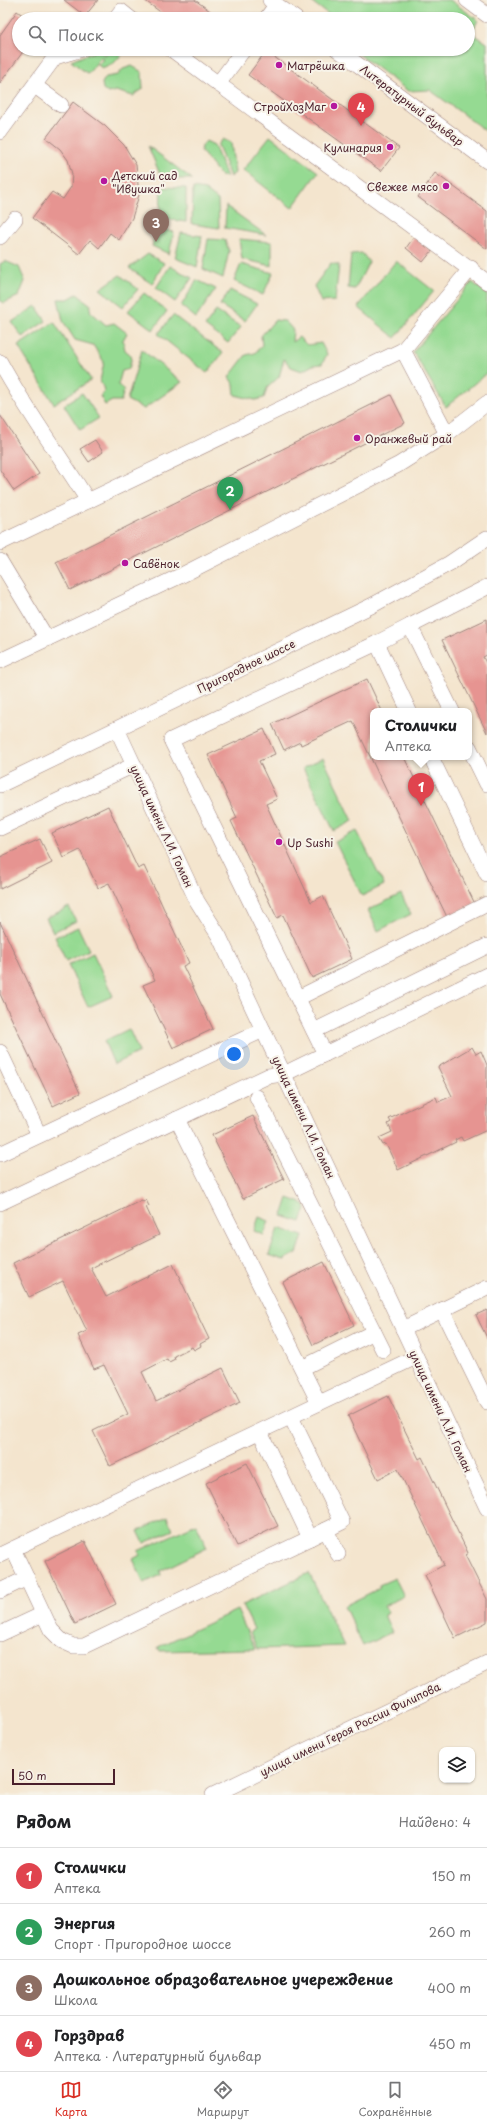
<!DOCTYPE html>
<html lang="ru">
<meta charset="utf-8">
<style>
:root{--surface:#fff;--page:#f6f6f6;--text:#202124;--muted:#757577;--line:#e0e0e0;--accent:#d93025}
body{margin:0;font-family:"Playpen Sans",sans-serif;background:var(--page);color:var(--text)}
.controls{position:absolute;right:12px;bottom:12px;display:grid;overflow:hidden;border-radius:8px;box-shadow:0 1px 3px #0004}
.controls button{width:36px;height:36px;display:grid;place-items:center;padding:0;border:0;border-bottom:1px solid var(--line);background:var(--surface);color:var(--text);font:20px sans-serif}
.scale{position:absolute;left:12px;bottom:10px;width:103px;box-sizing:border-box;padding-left:4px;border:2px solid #4a1f2b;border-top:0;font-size:11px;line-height:14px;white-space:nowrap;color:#4a1f2b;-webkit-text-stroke:3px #f7f3e8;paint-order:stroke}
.you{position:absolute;left:234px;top:1054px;width:14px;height:14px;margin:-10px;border:3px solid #fff;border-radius:50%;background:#1a73e8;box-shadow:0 0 0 6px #1a73e833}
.badge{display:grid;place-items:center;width:26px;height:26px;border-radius:50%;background:var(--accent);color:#fff;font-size:13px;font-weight:700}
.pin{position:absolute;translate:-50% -33px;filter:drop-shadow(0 1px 2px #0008)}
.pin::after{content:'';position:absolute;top:21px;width:14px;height:12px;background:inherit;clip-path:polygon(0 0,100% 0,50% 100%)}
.popup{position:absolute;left:370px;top:708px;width:102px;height:52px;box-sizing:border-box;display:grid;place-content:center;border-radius:8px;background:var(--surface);filter:drop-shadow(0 1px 3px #0005);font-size:13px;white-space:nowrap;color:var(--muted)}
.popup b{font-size:15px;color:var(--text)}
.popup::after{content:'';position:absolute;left:50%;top:100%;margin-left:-8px;border:8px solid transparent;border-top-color:var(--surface)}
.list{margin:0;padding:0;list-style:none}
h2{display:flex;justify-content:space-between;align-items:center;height:52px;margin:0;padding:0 16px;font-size:17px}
h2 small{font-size:13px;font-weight:400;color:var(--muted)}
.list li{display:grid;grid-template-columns:26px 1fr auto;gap:12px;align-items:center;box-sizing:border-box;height:56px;padding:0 16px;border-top:1px solid var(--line)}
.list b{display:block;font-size:15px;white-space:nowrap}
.list p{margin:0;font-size:13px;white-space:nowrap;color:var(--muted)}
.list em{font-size:13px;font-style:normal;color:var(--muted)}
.icon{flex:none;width:22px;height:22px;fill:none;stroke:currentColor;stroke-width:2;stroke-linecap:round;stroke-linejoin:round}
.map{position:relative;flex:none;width:487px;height:1795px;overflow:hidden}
.search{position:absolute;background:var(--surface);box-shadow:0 1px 3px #0004;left:12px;right:12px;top:12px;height:44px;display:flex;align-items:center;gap:10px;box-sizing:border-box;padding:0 14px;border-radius:22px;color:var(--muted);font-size:15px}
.sheet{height:276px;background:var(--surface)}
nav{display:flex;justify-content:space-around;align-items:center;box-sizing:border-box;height:56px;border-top:1px solid var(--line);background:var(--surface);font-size:11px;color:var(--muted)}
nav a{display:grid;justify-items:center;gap:2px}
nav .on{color:var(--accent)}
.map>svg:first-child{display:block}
</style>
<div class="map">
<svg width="487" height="1795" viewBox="0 0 487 1795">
<rect width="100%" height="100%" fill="#f7f3e8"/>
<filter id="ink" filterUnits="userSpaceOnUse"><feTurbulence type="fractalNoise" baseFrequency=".025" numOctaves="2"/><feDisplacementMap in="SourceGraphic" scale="8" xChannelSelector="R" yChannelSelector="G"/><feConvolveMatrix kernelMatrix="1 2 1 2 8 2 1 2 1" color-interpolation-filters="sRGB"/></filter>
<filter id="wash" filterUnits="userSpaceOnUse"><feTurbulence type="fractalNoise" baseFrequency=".012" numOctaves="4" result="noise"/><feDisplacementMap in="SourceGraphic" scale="16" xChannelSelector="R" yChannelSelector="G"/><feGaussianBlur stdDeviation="0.9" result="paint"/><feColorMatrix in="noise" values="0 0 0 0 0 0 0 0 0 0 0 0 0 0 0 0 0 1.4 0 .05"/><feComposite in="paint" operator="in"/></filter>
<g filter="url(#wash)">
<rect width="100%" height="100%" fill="#f4e5ce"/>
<!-- green -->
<g fill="#95da92" stroke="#707c5e">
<polygon points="309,0 450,0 478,20 472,33 487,43 487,132 430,90 408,91 352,49 468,49 468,19 335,19"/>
<polygon points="110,49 117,49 123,53 114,63 102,68 98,65 103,59 101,57 88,74 71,61 98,50 105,55"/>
<polygon points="132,66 142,72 143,89 133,96 116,91 108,93 103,89 102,83 106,77 118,75 123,69"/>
<polygon points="270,136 318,172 292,208 243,170"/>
<polygon points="223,139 231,143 235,173 230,177 218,145"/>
<polygon points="206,141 214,145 227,177 221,176 201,151 202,146"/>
<polygon points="148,146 192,179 162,179"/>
<polygon points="161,187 186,188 186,222 160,218"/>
<polygon points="193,188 205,190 218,200 219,228 192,224"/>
<polygon points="226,206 266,235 225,228"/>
<polygon points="158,228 174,232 169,254 152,246"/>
<polygon points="181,233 202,236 197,267 175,258"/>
<polygon points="208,239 225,240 229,251 223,278 203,269"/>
<polygon points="239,239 272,242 272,266 242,259"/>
<polygon points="362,253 369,262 355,289 348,288 351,254"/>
<polygon points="148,254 164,263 152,284 129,268"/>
<polygon points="5,261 19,267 25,281 19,296 4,303 0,301 0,264"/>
<polygon points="396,261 434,291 395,338 358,307"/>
<polygon points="331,263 339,265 335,301 321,302 314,286"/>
<polygon points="241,264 273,273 263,295 234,281"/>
<polygon points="170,266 192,278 175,302 156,288"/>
<polygon points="120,275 138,289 123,307 100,289"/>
<polygon points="197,280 216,289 196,318 181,306"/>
<polygon points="472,282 487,294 487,373 446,407 413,352"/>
<polygon points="230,290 257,304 245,321 220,305"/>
<polygon points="144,293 167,311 153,330 128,311"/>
<polygon points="77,294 91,305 90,311 106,325 114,323 127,333 123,340 125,350 132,356 129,369 122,371 118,385 124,390 121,401 112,401 105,405 100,396 104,392 103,387 100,381 104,362 93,345 75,340 63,321 58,299 68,299"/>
<polygon points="36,306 46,321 22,337 12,322"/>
<polygon points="216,311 241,327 228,343 205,326"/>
<polygon points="173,315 223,353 207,373 158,334"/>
<polygon points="275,320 285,321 293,330 292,342 299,337 307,345 321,343 327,354 322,364 313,365 302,371 291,367 284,359 279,377 267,388 264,398 255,400 235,395 234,385 229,377 246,355 255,353 262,345 261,336"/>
<polygon points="54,322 91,380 54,404 18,346"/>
<polygon points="142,350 182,382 144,409 127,400"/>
<polygon points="82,393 99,418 80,430 64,405"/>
<polygon points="323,758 353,821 334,831 303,768"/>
<polygon points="357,831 384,885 362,896 335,842"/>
<polygon points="401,894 411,914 378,931 368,910"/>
<polygon points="69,907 76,921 53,932 46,918"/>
<polygon points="78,927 89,950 66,961 55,937"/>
<polygon points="93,953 113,996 88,1007 68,965"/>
<polygon points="129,1029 139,1052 114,1064 104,1041"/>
<polygon points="288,1198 304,1204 306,1208 301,1222 282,1216"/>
<polygon points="259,1217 269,1221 264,1235 254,1231"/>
<polygon points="278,1228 303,1236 297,1253 284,1260 269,1255"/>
<polygon points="167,1517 173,1530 144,1543 138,1531"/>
<polygon points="196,1524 207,1548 160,1571 161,1575 144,1583 133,1559 140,1555 138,1551"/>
<polygon points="309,1573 344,1646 257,1649 250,1632 254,1629 242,1605"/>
<polygon points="395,1578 404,1596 384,1606 388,1613 384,1615 392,1632 363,1646 344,1606 380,1588 379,1585"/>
<polygon points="237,1610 255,1649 160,1651 158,1647"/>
</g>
<g id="blocks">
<!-- building -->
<g fill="#e69491">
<polygon points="64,0 98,0 85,16"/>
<polygon points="144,0 195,0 221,19 170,19"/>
<polygon points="17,11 28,19 19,19 19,49 25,49 0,83 0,35"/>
<polygon points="266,51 399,148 381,171 248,75"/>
<polygon points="73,102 105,126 124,145 136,165 139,195 132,218 119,240 110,233 99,248 90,240 79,254 32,218 52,192 63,199 71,187 72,174 68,160 60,149 46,138"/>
<polygon points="435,173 487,211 487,249 418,197"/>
<polygon points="414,237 432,251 423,262 406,248"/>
<polygon points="391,395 405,423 70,590 56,562"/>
<polygon points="0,415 39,474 14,491 0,470"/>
<polygon points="95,440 103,452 89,462 80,449"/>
<polygon points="487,619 487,655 483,657 487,665 487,733 442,640"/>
<polygon points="367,679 382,711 373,711 373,757 404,757 475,904 447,917 353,721 301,745 300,742 284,750 272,724"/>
<polygon points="264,729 275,754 259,761 277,799 266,804 311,902 323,896 352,959 312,978 283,915 277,918 231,821 237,818 208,755"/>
<polygon points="108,806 138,869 144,866 189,963 183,966 213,1029 173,1048 143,985 155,980 109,883 98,888 80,850 64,858 52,833"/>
<polygon points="40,839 52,863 0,889 0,857"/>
<polygon points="0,922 80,1093 53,1106 0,994"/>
<polygon points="472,1047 476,1054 481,1051 487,1065 487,1130 463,1141 461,1137 455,1140 456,1142 398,1170 386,1144 383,1145 379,1138 392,1132 388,1124 391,1122 389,1119 436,1097 438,1102 452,1096 438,1067"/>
<polygon points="253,1116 284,1179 243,1199 212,1135"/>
<polygon points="142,1200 143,1202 146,1200 149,1206 146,1207 159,1235 91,1268 106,1297 173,1264 209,1339 200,1344 201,1346 194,1350 192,1347 174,1356 175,1359 169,1362 167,1359 142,1372 156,1401 223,1368 240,1403 110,1466 93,1431 128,1414 104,1365 94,1369 78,1335 87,1331 63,1281 29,1297 13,1263"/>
<polygon points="324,1262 354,1325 313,1345 283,1282"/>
<polygon points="487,1310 487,1338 476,1315"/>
<polygon points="388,1396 419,1459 422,1457 468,1553 465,1555 487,1599 487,1622 455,1638 425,1575 444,1565 398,1469 378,1479 348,1416"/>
<polygon points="247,1463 278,1526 237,1546 206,1483"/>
<polygon points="85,1541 116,1604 75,1624 45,1561"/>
</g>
</g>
</g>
<g filter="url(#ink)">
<use href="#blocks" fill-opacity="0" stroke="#9f827c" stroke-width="1"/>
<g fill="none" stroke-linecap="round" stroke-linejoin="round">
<defs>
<g id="minor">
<polyline points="270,0 296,19"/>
<polyline points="467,0 487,15"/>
<polyline points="115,19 121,11 131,19"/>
<polyline points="266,19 276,5"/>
<polyline points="171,49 487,282"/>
<polyline points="337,49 487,161"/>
<polyline points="218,84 244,49"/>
<polyline points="35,86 61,105"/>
<polyline points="0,132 55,57 82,49"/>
<polyline points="0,237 15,219"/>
<polyline points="403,350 447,434"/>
<path d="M0 362C26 410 59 454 88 501"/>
<polyline points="0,543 403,350 471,268"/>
<polyline points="0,561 47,639"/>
<polyline points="377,643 410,626"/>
<polyline points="0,661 182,575 398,465 447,434 487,403"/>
<polyline points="452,711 410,626 487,587"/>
<polyline points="117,729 197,901 219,936 487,1508"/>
<polyline points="469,747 487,784"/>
<polyline points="431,757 487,874"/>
<polyline points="0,785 371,606 450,563 487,538"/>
<polyline points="0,828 134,765"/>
<polyline points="298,998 487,904"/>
<polyline points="314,1031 487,946"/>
<polyline points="0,1052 39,1135"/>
<polyline points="325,1054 171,740 377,643 409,711"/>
<polyline points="257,1097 383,1350"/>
<polyline points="177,1119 319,1403"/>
<polyline points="0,1154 263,1030"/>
<polyline points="0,1203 268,1076 284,1074 487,975"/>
<polyline points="442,1310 487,1402"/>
<polyline points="403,1329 487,1288"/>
<polyline points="302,1368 374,1332"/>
<polyline points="291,1417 342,1522 310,1538"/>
<polyline points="326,1530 338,1554"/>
<polyline points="13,1549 51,1630 62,1641 73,1646 84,1646 310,1538 260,1432"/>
<polyline points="0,1555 416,1357"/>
<polyline points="0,1591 27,1578"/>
<polyline points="0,1634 43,1614"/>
<polyline points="213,1795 487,1663"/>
</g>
</defs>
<!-- minor casing -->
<use href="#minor" stroke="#9f827c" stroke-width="16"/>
<!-- minor -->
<use href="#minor" stroke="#fff" stroke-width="15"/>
</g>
</g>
<!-- markers -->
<g fill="#b5179e" stroke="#f7f3e8" stroke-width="1.5">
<circle cx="279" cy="65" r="4"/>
<circle cx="334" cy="106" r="4"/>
<circle cx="390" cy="147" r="4"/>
<circle cx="104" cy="181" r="4"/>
<circle cx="446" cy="186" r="4"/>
<circle cx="357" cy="438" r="4"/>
<circle cx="125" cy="563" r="4"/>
<circle cx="279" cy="842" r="4"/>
</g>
<g text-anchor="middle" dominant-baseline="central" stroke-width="4" stroke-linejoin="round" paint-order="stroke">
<!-- poi labels -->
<g font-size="11" fill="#4a1f2b" stroke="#f7f3e8" text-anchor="start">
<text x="287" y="65">Матрёшка</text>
<text x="326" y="106" text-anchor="end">СтройХозМаг</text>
<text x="382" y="147" text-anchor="end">Кулинария</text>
<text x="112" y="175">Детский сад<tspan x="112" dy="13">"Ивушка"</tspan></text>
<text x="438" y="186" text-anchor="end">Свежее мясо</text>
<text x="365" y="438">Оранжевый рай</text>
<text x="133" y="563">Савёнок</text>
<text x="287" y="842">Up Sushi</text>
</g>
<!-- street labels -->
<g font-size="11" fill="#4a1f2b" stroke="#f7f3e8">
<text transform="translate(412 105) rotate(37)">Литературный бульвар</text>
<text transform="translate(246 666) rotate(-26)">Пригородное шоссе</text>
<text transform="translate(162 826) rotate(65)">улица имени Л.И. Гоман</text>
<text transform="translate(304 1117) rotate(65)">улица имени Л.И. Гоман</text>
<text transform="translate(441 1411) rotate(65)">улица имени Л.И. Гоман</text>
<text transform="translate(350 1729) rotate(-26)">улица имени Героя России Филипова</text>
</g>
</g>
</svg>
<div class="controls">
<button><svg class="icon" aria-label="layers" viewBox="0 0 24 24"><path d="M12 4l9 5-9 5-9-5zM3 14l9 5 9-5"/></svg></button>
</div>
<div class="scale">50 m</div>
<div class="you"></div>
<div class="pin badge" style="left:421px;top:806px;background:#e0444e">1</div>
<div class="popup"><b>Столички</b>Аптека</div>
<div class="pin badge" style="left:230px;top:510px;background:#2e9e5b">2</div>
<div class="pin badge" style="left:156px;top:242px;background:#8d6e63">3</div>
<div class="pin badge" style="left:361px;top:126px;background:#e0444e">4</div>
<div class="search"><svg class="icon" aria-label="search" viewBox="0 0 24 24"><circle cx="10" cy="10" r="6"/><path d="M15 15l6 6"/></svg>Поиск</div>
</div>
<section class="sheet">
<h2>Рядом<small>Найдено: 4</small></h2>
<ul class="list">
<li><span class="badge" style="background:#e0444e">1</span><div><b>Столички</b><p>Аптека</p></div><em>150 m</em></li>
<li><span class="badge" style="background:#2e9e5b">2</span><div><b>Энергия</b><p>Спорт · Пригородное шоссе</p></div><em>260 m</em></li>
<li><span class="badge" style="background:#8d6e63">3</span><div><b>Дошкольное образовательное учереждение</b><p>Школа</p></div><em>400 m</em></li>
<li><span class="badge" style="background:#e0444e">4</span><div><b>Горздрав</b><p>Аптека · Литературный бульвар</p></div><em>450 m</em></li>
</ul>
</section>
<nav>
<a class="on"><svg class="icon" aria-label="map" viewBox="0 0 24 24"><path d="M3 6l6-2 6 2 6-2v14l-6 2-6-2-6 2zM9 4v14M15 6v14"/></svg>Карта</a>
<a><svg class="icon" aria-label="directions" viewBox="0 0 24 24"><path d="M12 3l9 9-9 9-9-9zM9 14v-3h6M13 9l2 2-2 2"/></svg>Маршрут</a>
<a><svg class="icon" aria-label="saved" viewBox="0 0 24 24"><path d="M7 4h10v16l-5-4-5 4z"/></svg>Сохранённые</a>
</nav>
